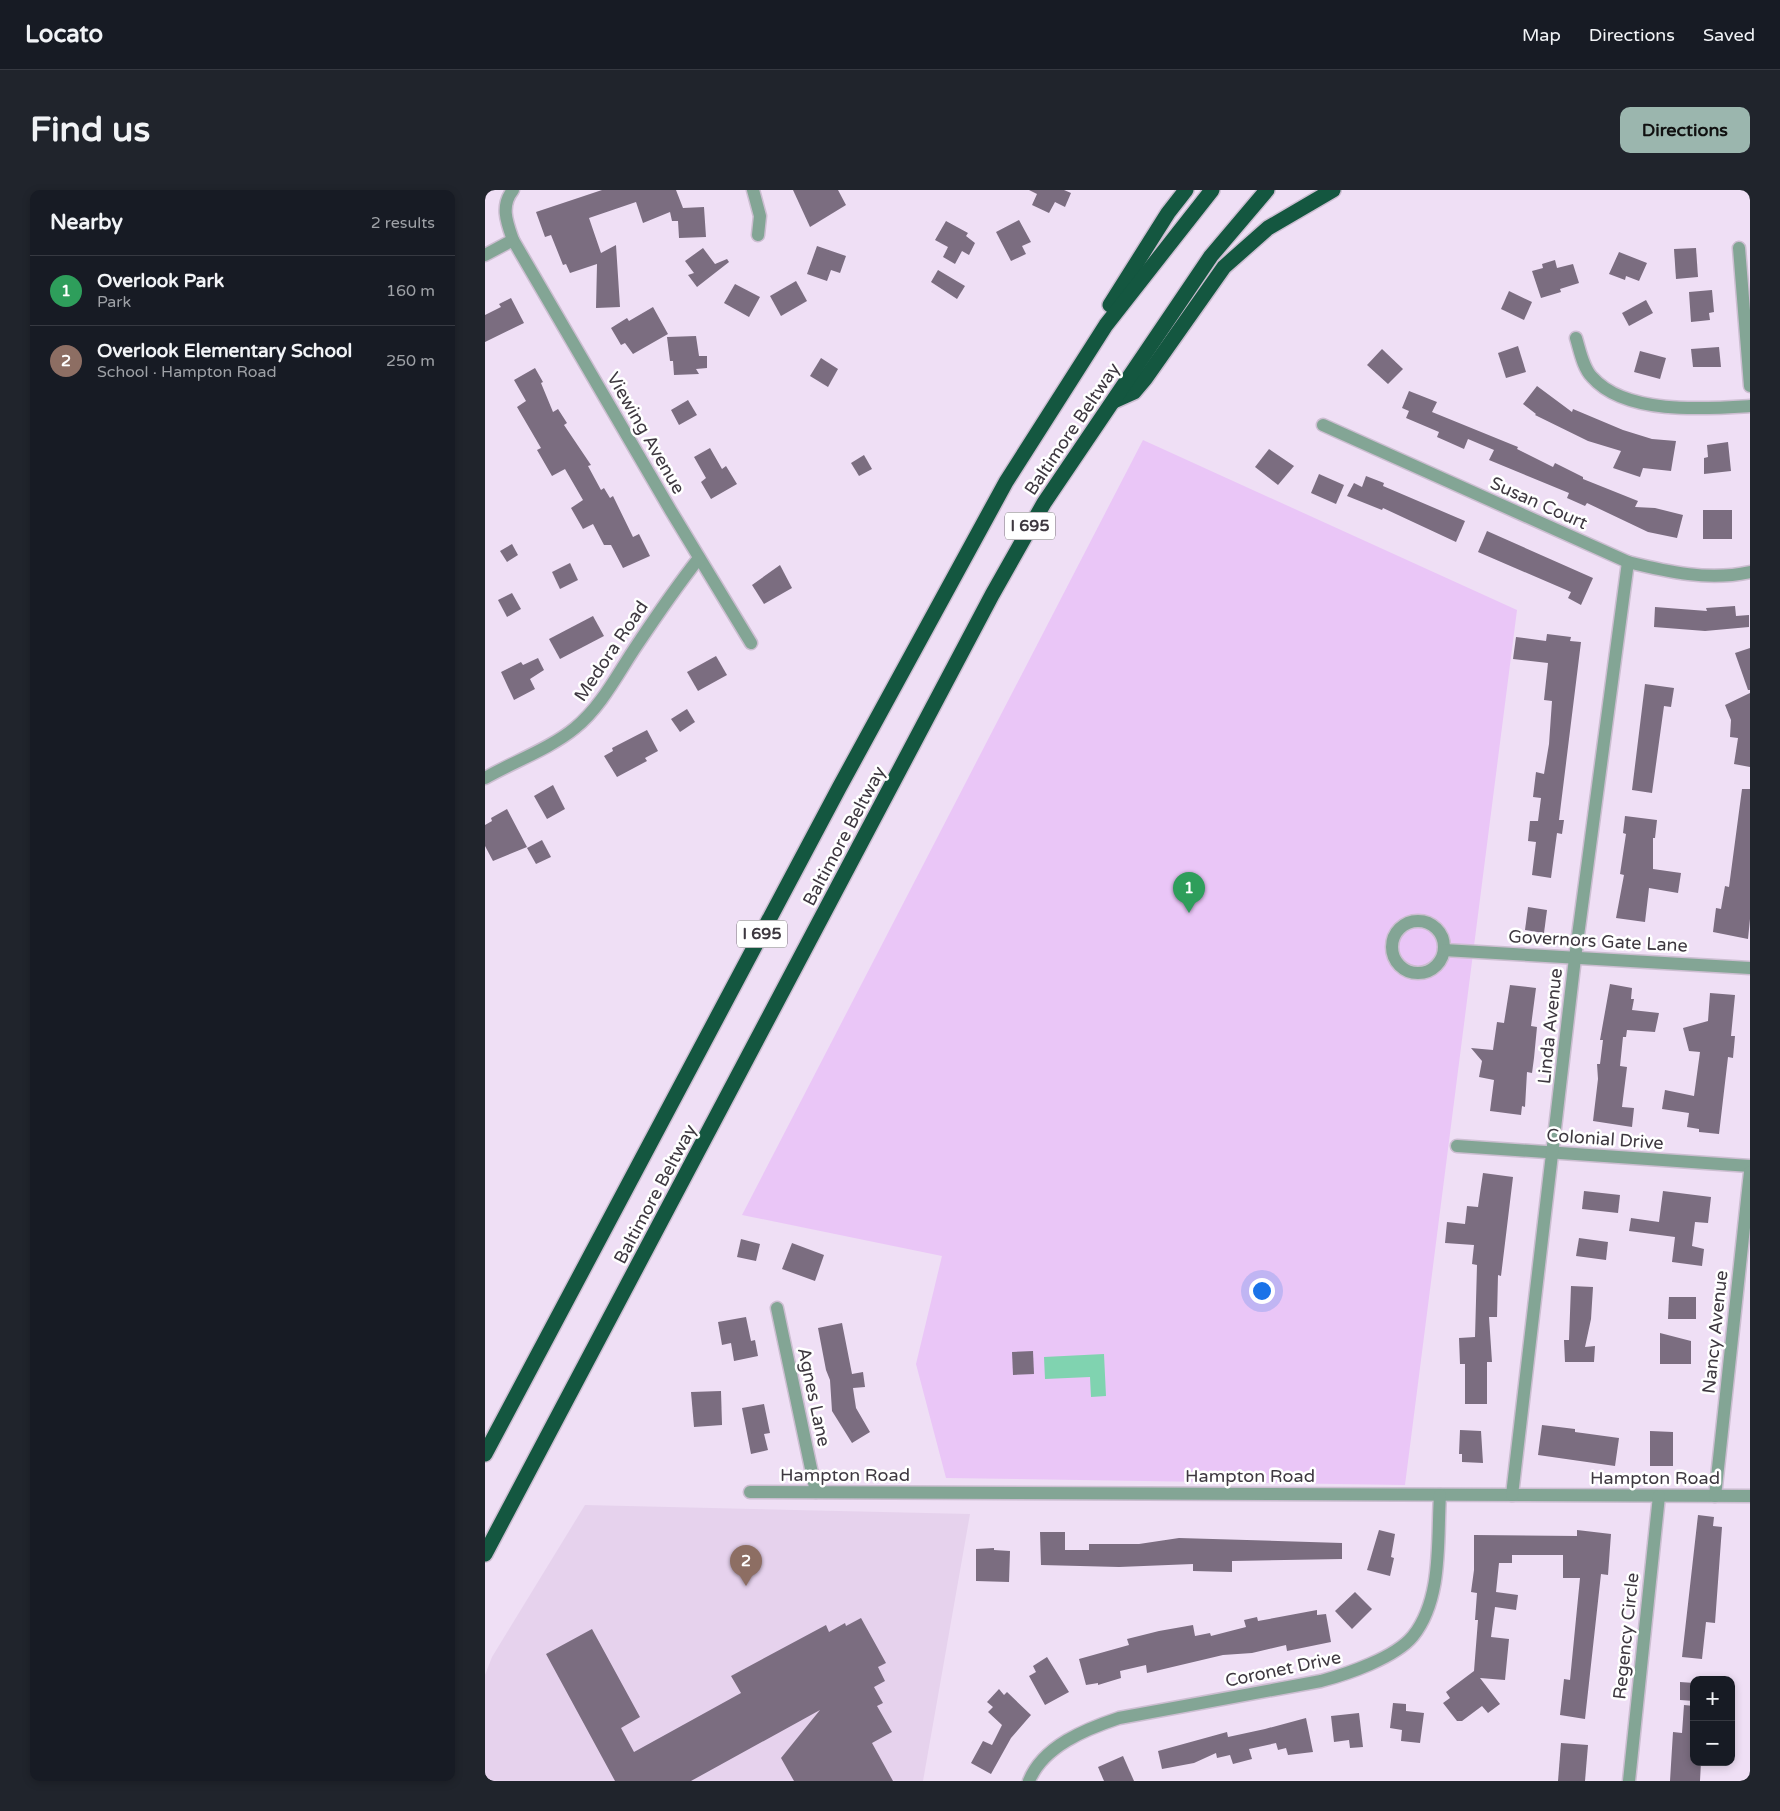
<!DOCTYPE html>
<meta charset="utf-8">
<style>
:root{--surface:#171b24;--page:#20242c;--text:#f1f3f6;--muted:#9ea1a6;--line:#363941;--accent:#9bb6ae}
body{margin:0;font-family:"Varela Round",sans-serif;background:var(--page);color:var(--text)}
.controls{position:absolute;right:15px;bottom:15px;display:grid;overflow:hidden;border-radius:10px;box-shadow:0 2px 8px #0003}
.controls button{width:45px;height:45px;display:grid;place-items:center;padding:0;border:0;border-bottom:1px solid var(--line);background:var(--surface);color:var(--text);font:25px sans-serif}
.you{position:absolute;left:776px;top:1100px;width:18px;height:18px;margin:-12px;border:4px solid #fff;border-radius:50%;background:#1a73e8;box-shadow:0 0 0 8px #1a73e833}
.badge{display:grid;place-items:center;width:32px;height:32px;border-radius:50%;background:var(--accent);color:#fff;font-size:16px;font-weight:700}
.pin{position:absolute;translate:-50% -41px;filter:drop-shadow(0 1px 2px #0008)}
.pin::after{content:'';position:absolute;top:26px;width:18px;height:15px;background:inherit;clip-path:polygon(0 0,100% 0,50% 100%)}
.list{margin:0;padding:0;list-style:none}
h2{display:flex;justify-content:space-between;align-items:center;height:65px;margin:0;padding:0 20px;font-size:21px}
h2 small{font-size:16px;font-weight:400;color:var(--muted)}
.list li{display:grid;grid-template-columns:32px 1fr auto;gap:15px;align-items:center;box-sizing:border-box;height:70px;padding:0 20px;border-top:1px solid var(--line)}
.list b{display:block;font-size:19px;white-space:nowrap}
.list p{margin:0;font-size:16px;white-space:nowrap;color:var(--muted)}
.list em{font-size:16px;font-style:normal;color:var(--muted)}
.map{position:relative;flex:none;width:1265px;height:1591px;overflow:hidden;border-radius:10px}
header{display:flex;align-items:center;gap:30px;box-sizing:border-box;height:70px;padding:0 25px;background:var(--surface);border-bottom:1px solid var(--line)}
header strong{font-size:24px}
nav{display:flex;gap:28px;margin-inline-start:auto;font-size:18px}
.intro{display:flex;align-items:center;justify-content:space-between;box-sizing:border-box;height:120px;padding:0 30px}
h1{margin:0;font-size:35px}
.button{padding:12px 22px;border-radius:10px;background:var(--accent);color:#111;font-size:18px;font-weight:700}
main{display:flex;gap:30px;padding:0 30px}
aside{flex:1;background:var(--surface);border-radius:10px;box-shadow:0 2px 8px #0003}
.map>svg:first-child{display:block}
</style>
<header>
<strong>Locato</strong>
<nav><a>Map</a><a>Directions</a><a>Saved</a></nav>
</header>
<div class="intro"><h1>Find us</h1><a class="button">Directions</a></div>
<main>
<aside>
<h2>Nearby<small>2 results</small></h2>
<ul class="list">
<li><span class="badge" style="background:#2e9e5b">1</span><div><b>Overlook Park</b><p>Park</p></div><em>160 m</em></li>
<li><span class="badge" style="background:#8d6e63">2</span><div><b>Overlook Elementary School</b><p>School · Hampton Road</p></div><em>250 m</em></li>
</ul>
</aside>
<div class="map">
<svg width="1265" height="1591" viewBox="0 0 1265 1591">
<rect width="100%" height="100%" fill="#efdff5"/>
<!-- built -->
<polygon fill="#e6d2ed" points="100,1315 485,1324 438,1591 0,1591 0,1485 7,1467"/>
<!-- green -->
<polygon fill="#eac6f7" points="658,250 1032,420 920,1295 461,1288 431,1174 457,1066 257,1025"/>
<!-- water -->
<polygon fill="#80d3b0" points="619,1164 621,1206 606,1207 605,1187 560,1189 559,1167"/>
<!-- building -->
<g fill="#7b6d80">
<polygon points="117,0 191,0 198,18 219,17 221,47 194,48 193,31 187,31 185,22 158,33 151,12 104,28 116,63 131,55 135,117 111,118 112,74 85,83 81,74 78,75 66,45 60,47 51,22"/>
<polygon points="308,0 353,0 361,15 325,37"/>
<polygon points="544,0 579,0 586,3 580,17 570,12 564,23 547,15 552,4"/>
<polygon points="534,30 546,52 537,56 541,64 526,71 511,42"/>
<polygon points="461,31 483,43 481,46 490,53 484,65 477,61 470,74 458,67 463,57 450,50"/>
<polygon points="332,56 361,66 355,83 346,80 342,91 322,84"/>
<polygon points="218,58 230,74 242,69 244,72 212,97 203,85 209,83 200,71"/>
<polygon points="1211,58 1213,87 1191,89 1189,59"/>
<polygon points="1134,62 1162,73 1154,91 1141,86 1140,90 1124,84"/>
<polygon points="1070,70 1072,78 1088,74 1094,93 1075,99 1076,102 1056,108 1047,81 1058,78 1057,74"/>
<polygon points="453,80 480,96 472,109 446,92"/>
<polygon points="311,91 322,111 296,126 285,106"/>
<polygon points="250,94 275,107 264,127 239,113"/>
<polygon points="1227,100 1229,122 1224,123 1225,130 1206,132 1204,102"/>
<polygon points="1024,101 1047,112 1039,130 1016,119"/>
<polygon points="26,108 39,133 0,152 0,125 16,117 14,114"/>
<polygon points="1161,110 1168,123 1144,136 1137,123"/>
<polygon points="168,117 183,144 148,164 140,153 136,155 126,138 142,128 144,131"/>
<polygon points="211,146 214,166 222,166 222,178 211,179 214,184 189,185 188,171 185,171 182,147"/>
<polygon points="1033,156 1041,182 1021,188 1013,163"/>
<polygon points="1234,157 1236,177 1208,177 1206,159"/>
<polygon points="897,159 918,179 903,194 882,175"/>
<polygon points="1155,161 1181,168 1175,189 1149,182"/>
<polygon points="336,168 353,179 343,197 325,186"/>
<polygon points="50,178 58,192 56,193 68,222 73,219 82,233 79,235 106,275 103,276 116,300 119,298 125,308 128,306 148,347 154,344 165,366 138,378 126,355 119,355 108,334 98,339 86,318 98,310 80,279 67,286 52,260 56,258 32,217 41,211 29,190"/>
<polygon points="1052,196 1087,222 1088,219 1138,240 1167,249 1191,251 1186,281 1158,278 1155,287 1128,278 1136,261 1103,251 1050,225 1051,224 1038,214"/>
<polygon points="924,201 952,212 947,222 1033,257 1032,259 1068,277 1070,273 1098,287 1098,289 1153,311 1150,317 1170,318 1198,325 1192,348 1163,342 1102,313 1100,316 1082,308 1084,303 1004,270 1009,260 983,249 979,259 952,247 954,242 921,228 924,221 917,218"/>
<polygon points="203,210 212,225 194,235 186,220"/>
<polygon points="1243,252 1246,281 1219,284 1219,268 1223,267 1222,255"/>
<polygon points="225,258 237,279 241,276 252,294 226,309 216,292 221,288 209,267"/>
<polygon points="784,259 809,276 793,295 770,277"/>
<polygon points="379,265 387,279 374,286 366,273"/>
<polygon points="834,284 859,295 851,314 826,303"/>
<polygon points="881,286 899,293 898,296 980,331 971,352 898,318 897,320 862,306 869,293 877,297"/>
<rect x="1218" y="320" width="29" height="29"/>
<polygon points="1002,341 1108,388 1096,415 1083,408 1086,402 993,362"/>
<polygon points="27,354 33,365 22,372 15,361"/>
<polygon points="85,373 93,390 75,399 67,382"/>
<polygon points="295,375 307,398 279,414 267,395"/>
<polygon points="27,403 36,419 22,427 13,410"/>
<polygon points="1250,416 1251,426 1264,425 1264,437 1220,441 1169,437 1170,417 1222,421 1221,418"/>
<polygon points="108,426 119,446 75,469 64,449"/>
<polygon points="1062,444 1086,447 1085,451 1096,452 1074,630 1079,630 1077,644 1072,643 1066,688 1047,685 1051,652 1043,651 1045,631 1053,631 1056,608 1048,607 1051,582 1059,584 1064,554 1067,511 1059,510 1063,473 1028,469 1031,447 1061,451"/>
<polygon points="1265,458 1265,500 1263,500 1250,463"/>
<polygon points="231,466 242,485 213,501 202,482"/>
<polygon points="53,468 59,480 45,489 50,499 29,510 16,482 36,472 38,475"/>
<polygon points="1160,494 1189,498 1186,517 1179,516 1167,603 1147,600"/>
<polygon points="1265,503 1265,577 1249,574 1253,548 1245,547 1246,530 1240,515"/>
<polygon points="202,519 210,532 195,542 186,529"/>
<polygon points="162,540 173,561 160,568 162,571 132,587 119,566 128,561 127,558"/>
<polygon points="68,595 80,619 62,629 49,606"/>
<polygon points="1257,599 1265,599 1265,729 1263,749 1228,742 1231,718 1236,719 1240,696 1244,697"/>
<polygon points="22,619 42,657 8,671 0,656 0,635 7,631 6,628"/>
<polygon points="1140,626 1172,630 1170,648 1168,648 1168,679 1196,683 1193,703 1164,698 1160,732 1131,728 1139,685 1135,684 1141,644 1138,643"/>
<polygon points="57,650 66,667 51,674 42,658"/>
<polygon points="1043,717 1062,720 1059,743 1040,740"/>
<polygon points="1125,794 1147,798 1146,809 1149,809 1147,820 1174,823 1170,842 1142,840 1141,847 1138,847 1135,876 1142,877 1137,917 1149,918 1147,937 1108,931 1113,889 1112,874 1115,874 1118,850 1115,850"/>
<polygon points="1025,795 1051,798 1046,836 1052,837 1049,868 1047,883 1042,882 1040,917 1037,916 1036,925 1005,921 1009,890 994,887 997,871 986,858 1008,860 1012,832 1019,833"/>
<polygon points="1225,803 1250,805 1246,846 1250,846 1248,868 1243,867 1234,944 1214,942 1214,939 1202,937 1204,923 1177,919 1180,900 1209,906 1215,862 1204,861 1198,838 1223,831"/>
<polygon points="998,983 1028,987 1016,1086 1013,1085 1012,1127 1004,1127 1007,1172 1002,1172 1002,1214 980,1214 980,1174 975,1174 974,1148 990,1147 992,1075 987,1074 989,1055 960,1053 962,1032 980,1034 982,1016 993,1017"/>
<polygon points="1099,1001 1135,1005 1133,1023 1097,1019"/>
<polygon points="1178,1001 1226,1007 1223,1033 1210,1032 1207,1056 1219,1059 1217,1076 1187,1072 1190,1047 1144,1041 1146,1028 1174,1032"/>
<polygon points="1094,1048 1123,1052 1121,1070 1091,1066"/>
<polygon points="256,1049 275,1054 271,1071 252,1067"/>
<polygon points="307,1053 339,1065 330,1091 297,1079"/>
<polygon points="1086,1096 1108,1097 1106,1129 1100,1157 1110,1156 1109,1172 1080,1172 1079,1150 1084,1150"/>
<polygon points="1184,1107 1211,1107 1211,1129 1183,1129"/>
<polygon points="261,1127 266,1151 270,1150 273,1166 249,1171 246,1153 237,1155 233,1132"/>
<polygon points="357,1133 367,1184 378,1182 380,1197 368,1198 371,1218 385,1242 367,1253 347,1221 345,1190 341,1180 333,1138"/>
<polygon points="1175,1143 1206,1151 1206,1174 1175,1174"/>
<polygon points="548,1161 549,1184 528,1185 527,1162"/>
<polygon points="236,1201 237,1235 209,1237 206,1202"/>
<polygon points="279,1214 285,1243 279,1244 283,1260 266,1264 257,1218"/>
<polygon points="1057,1235 1090,1239 1090,1242 1134,1248 1130,1276 1053,1265"/>
<polygon points="975,1240 996,1241 998,1273 977,1272 977,1264 974,1264"/>
<polygon points="1165,1241 1188,1242 1188,1276 1165,1276"/>
<polygon points="1213,1325 1229,1327 1228,1336 1237,1337 1230,1433 1221,1432 1217,1469 1197,1467"/>
<polygon points="894,1340 910,1344 906,1367 909,1368 905,1386 882,1380"/>
<polygon points="1092,1340 1126,1344 1123,1385 1116,1384 1100,1529 1075,1525 1079,1489 1085,1490 1095,1388 1078,1388 1078,1365 1027,1365 1027,1373 1014,1373 1011,1402 1033,1405 1031,1420 1010,1417 1006,1447 1024,1449 1020,1490 995,1488 1015,1514 1003,1523 997,1516 977,1531 972,1531 958,1513 965,1508 961,1502 989,1481 993,1430 990,1430 992,1403 986,1402 989,1380 989,1345 1092,1346"/>
<polygon points="555,1342 580,1342 580,1360 604,1360 604,1354 654,1354 694,1348 857,1353 857,1369 747,1371 747,1382 708,1381 708,1374 634,1377 556,1375"/>
<polygon points="509,1358 509,1360 525,1361 524,1392 491,1391 491,1359"/>
<polygon points="870,1402 887,1419 867,1439 850,1421"/>
<polygon points="832,1420 832,1425 841,1424 846,1452 802,1461 801,1455 767,1463 738,1465 662,1483 661,1475 635,1481 636,1488 613,1495 613,1493 601,1495 594,1469 644,1455 642,1449 674,1441 708,1435 710,1446 725,1443 726,1446 761,1437 759,1430 772,1427 773,1431"/>
<polygon points="376,1428 401,1473 393,1477 400,1491 389,1497 398,1513 392,1516 407,1542 387,1553 408,1591 309,1591 296,1568 335,1520 206,1591 130,1591 61,1464 107,1439 155,1527 136,1538 149,1562 256,1503 246,1486 341,1435 344,1442 360,1433 361,1436"/>
<polygon points="562,1467 584,1502 560,1515 544,1486 551,1482 548,1476"/>
<polygon points="1195,1492 1209,1493 1209,1511 1195,1510"/>
<polygon points="514,1499 519,1505 522,1502 546,1525 526,1548 506,1584 486,1573 498,1551 507,1555 517,1535 503,1522 508,1517 502,1512"/>
<polygon points="908,1513 921,1514 921,1521 939,1523 935,1553 916,1551 917,1540 905,1538"/>
<polygon points="1199,1515 1209,1516 1209,1572 1216,1572 1215,1591 1185,1591 1188,1542 1197,1543"/>
<polygon points="874,1523 878,1557 865,1558 864,1550 849,1552 846,1526"/>
<polygon points="821,1528 828,1562 803,1565 801,1558 793,1560 791,1553 764,1559 767,1569 748,1574 745,1565 732,1568 731,1563 709,1573 677,1579 673,1561 742,1542 743,1547 780,1539"/>
<polygon points="1076,1553 1103,1555 1100,1591 1073,1591"/>
<polygon points="638,1566 649,1591 619,1591 613,1577"/>
</g>
<g fill="none" stroke-linecap="round" stroke-linejoin="round">
<defs>
<g id="minor">
<path d="M28 0C15 16 22 33 28 50L186 321 266 453"/>
<polyline points="268,0 275,26 273,45"/>
<polyline points="1254,58 1265,196"/>
<polyline points="0,65 28,50"/>
<path d="M1091 148C1095 161 1098 178 1107 187 1140 225 1220 219 1265 216"/>
<path d="M838 235 1143 372C1183 382 1224 391 1265 382"/>
<path d="M0 588C28 572 66 558 90 538 117 516 133 483 152 455 172 425 192 396 214 368"/>
<circle cx="933" cy="757" r="26"/>
<polyline points="959,760 1265,778"/>
<polyline points="972,956 1265,976"/>
<polyline points="292,1118 331,1302"/>
<polyline points="265,1302 1265,1306"/>
<polyline points="1027,1305 1090,768 1143,372"/>
<polyline points="1230,1306 1265,982"/>
<path d="M544 1591C558 1556 601 1539 634 1528L836 1491C862 1484 910 1468 928 1446 958 1408 952 1350 955 1305"/>
<polyline points="1144,1591 1174,1306"/>
</g>
<g id="motorway">
<polyline points="625,115 683,23 701,0"/>
<polyline points="629,211 649,202 660,189 739,77 783,38 848,0"/>
<polyline points="0,1264 354,598 521,292 621,135 727,0"/>
<polyline points="0,1364 507,405 559,313 726,66 782,0"/>
</g>
</defs>
<!-- minor casing -->
<use href="#minor" stroke="#ccbed1" stroke-width="15"/>
<!-- motorway casing -->
<use href="#motorway" stroke="#ccbed1" stroke-width="18"/>
<!-- minor -->
<use href="#minor" stroke="#83a595" stroke-width="12"/>
<!-- motorway -->
<use href="#motorway" stroke="#145740" stroke-width="15"/>
</g>
<g text-anchor="middle" dominant-baseline="central" stroke-width="5" stroke-linejoin="round" paint-order="stroke">
<!-- shield labels -->
<g fill="#fff" stroke="#787479" stroke-width="1">
<rect x="520" y="322.5" width="50" height="27" rx="4"/>
<rect x="252" y="730.5" width="50" height="27" rx="4"/>
</g>
<g font-size="16" font-weight="bold" fill="#3e3840">
<text x="545" y="336">I 695</text>
<text x="277" y="744">I 695</text>
</g>
<!-- street labels -->
<g font-size="18" fill="#3e3840" stroke="#fff">
<text transform="translate(587 239) rotate(-56)">Baltimore Beltway</text>
<text transform="translate(161 243) rotate(60)">Viewing Avenue</text>
<text transform="translate(1054 313) rotate(24)">Susan Court</text>
<text transform="translate(126 461) rotate(-56)">Medora Road</text>
<text transform="translate(359 646) rotate(-62)">Baltimore Beltway</text>
<text transform="translate(1113 751) rotate(3)">Governors Gate Lane</text>
<text transform="translate(1065 836) rotate(-84)">Linda Avenue</text>
<text transform="translate(1120 949) rotate(4)">Colonial Drive</text>
<text transform="translate(170 1004) rotate(-62)">Baltimore Beltway</text>
<text transform="translate(1230 1142) rotate(-84)">Nancy Avenue</text>
<text transform="translate(329 1207) rotate(78)">Agnes Lane</text>
<text x="360" y="1285">Hampton Road</text>
<text x="765" y="1286">Hampton Road</text>
<text x="1170" y="1288">Hampton Road</text>
<text transform="translate(1141 1446) rotate(-84)">Regency Circle</text>
<text transform="translate(798 1479) rotate(-12)">Coronet Drive</text>
</g>
</g>
</svg>
<div class="controls">
<button>+</button>
<button>−</button>
</div>
<div class="you"></div>
<div class="pin badge" style="left:704px;top:723px;background:#2e9e5b">1</div>
<div class="pin badge" style="left:261px;top:1396px;background:#8d6e63">2</div>
</div>
</main>
